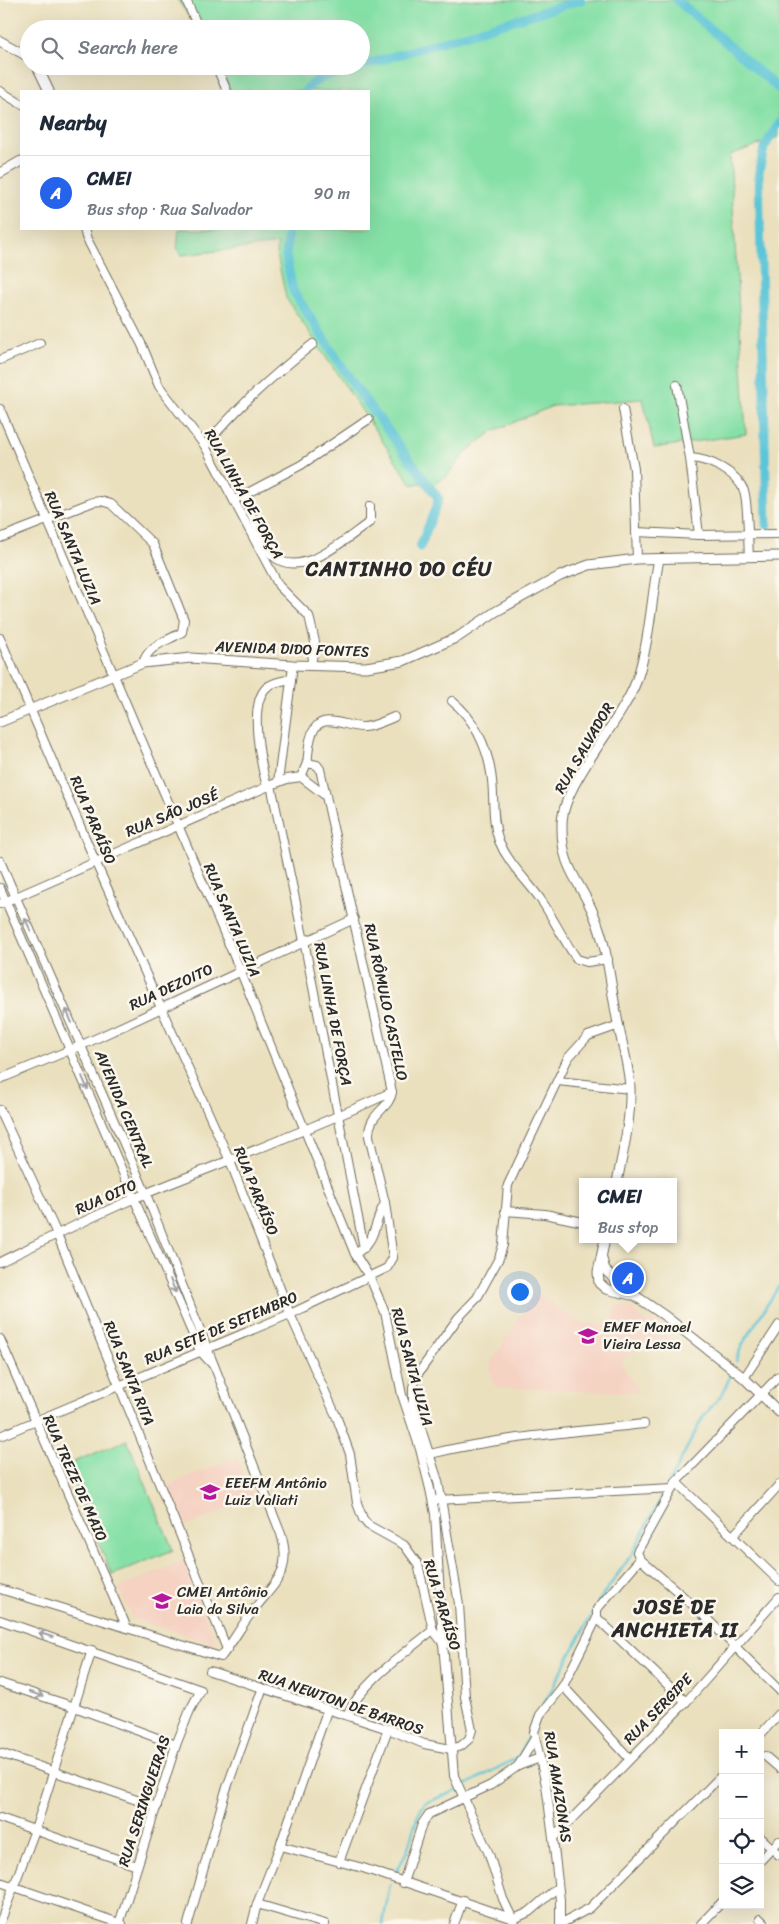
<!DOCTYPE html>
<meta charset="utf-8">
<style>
:root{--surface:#fff;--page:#f2f2f3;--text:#1f2937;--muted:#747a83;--line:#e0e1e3;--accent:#2563eb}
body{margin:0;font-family:Sriracha,sans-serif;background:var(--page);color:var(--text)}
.controls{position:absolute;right:15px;bottom:15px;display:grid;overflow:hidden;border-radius:0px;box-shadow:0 5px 20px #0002}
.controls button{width:45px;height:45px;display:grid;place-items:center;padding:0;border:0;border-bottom:1px solid var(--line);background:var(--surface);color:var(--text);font:25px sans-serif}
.you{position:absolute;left:519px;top:1291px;width:18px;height:18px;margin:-12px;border:4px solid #fff;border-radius:50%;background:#1a73e8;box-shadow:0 0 0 8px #1a73e833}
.badge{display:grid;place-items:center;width:32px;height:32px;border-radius:50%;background:var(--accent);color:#fff;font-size:16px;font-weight:700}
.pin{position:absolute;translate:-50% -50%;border:2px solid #fff;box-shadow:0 1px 5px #0006}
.popup{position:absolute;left:579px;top:1178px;width:98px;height:65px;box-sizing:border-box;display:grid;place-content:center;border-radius:0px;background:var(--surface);filter:drop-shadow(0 1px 4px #0005);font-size:16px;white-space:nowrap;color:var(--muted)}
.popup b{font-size:19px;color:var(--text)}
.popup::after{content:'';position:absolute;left:50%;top:100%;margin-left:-10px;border:10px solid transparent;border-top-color:var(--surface)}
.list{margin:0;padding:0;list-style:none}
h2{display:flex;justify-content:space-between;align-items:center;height:65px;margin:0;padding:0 20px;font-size:21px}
h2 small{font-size:16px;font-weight:400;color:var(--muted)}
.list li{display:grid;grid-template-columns:32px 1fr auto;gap:15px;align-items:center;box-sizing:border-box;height:75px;padding:0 20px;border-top:1px solid var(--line)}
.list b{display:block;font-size:19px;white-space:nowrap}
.list p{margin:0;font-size:16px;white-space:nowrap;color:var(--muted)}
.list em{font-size:16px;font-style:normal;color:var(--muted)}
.icon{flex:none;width:28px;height:28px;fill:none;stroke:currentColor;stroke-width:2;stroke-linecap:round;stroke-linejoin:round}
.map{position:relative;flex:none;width:779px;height:1924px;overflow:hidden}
.search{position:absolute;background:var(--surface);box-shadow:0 5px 20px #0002;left:20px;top:20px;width:350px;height:55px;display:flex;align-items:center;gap:12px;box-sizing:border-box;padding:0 18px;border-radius:28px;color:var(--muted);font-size:19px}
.panel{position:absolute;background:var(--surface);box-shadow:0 5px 20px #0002;left:20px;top:90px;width:350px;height:140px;border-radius:0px}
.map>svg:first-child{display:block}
</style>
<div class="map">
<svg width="779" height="1924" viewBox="0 0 779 1924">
<rect width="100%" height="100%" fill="#fbf7ec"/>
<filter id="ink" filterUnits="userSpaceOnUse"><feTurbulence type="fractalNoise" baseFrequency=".02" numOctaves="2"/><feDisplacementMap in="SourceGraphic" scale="10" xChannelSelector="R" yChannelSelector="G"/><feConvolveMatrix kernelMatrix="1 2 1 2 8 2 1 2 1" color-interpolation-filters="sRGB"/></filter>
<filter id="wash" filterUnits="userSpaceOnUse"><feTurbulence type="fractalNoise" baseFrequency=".0096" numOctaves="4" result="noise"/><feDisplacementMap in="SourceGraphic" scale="20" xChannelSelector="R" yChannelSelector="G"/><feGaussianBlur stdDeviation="1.12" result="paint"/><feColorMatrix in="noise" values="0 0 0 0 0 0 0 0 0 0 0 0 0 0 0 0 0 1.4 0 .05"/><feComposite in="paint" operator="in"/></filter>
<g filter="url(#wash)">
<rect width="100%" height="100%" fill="#eae0be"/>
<!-- built -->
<g fill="#f5d2c2">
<polygon points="535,1293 582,1323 611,1326 617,1305 629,1306 649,1325 651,1320 670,1328 666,1349 639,1345 621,1361 638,1392 499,1388 493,1384 490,1364"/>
<polygon points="236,1457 253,1498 185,1527 168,1485"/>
<polygon points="183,1561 217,1645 133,1619 118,1588"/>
</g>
<!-- green -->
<g fill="#85e0a6" stroke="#588668">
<polygon points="178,0 779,0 779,137 730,155 746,434 654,448 643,399 553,406 493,431 465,453 447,476 434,484 420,483 412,485 286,298 276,250 278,244 182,255 177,250 179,229 369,229 369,91 230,91 226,80 218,66 361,66 361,29 197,29"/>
<polygon points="127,1440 173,1550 112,1575 66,1465"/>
</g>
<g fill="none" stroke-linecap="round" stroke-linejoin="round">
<!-- stream -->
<g stroke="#5cc5d7" stroke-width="2.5">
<polyline points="736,1361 742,1345 779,1286"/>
<polyline points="598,1602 632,1554 703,1417 723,1393 731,1374"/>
<polyline points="543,1706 594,1610"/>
<polyline points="394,1877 407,1851 418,1814 425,1803 451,1793 518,1757 531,1731"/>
<polyline points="383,1924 390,1884"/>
</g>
<!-- canal -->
<g stroke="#5cc5d7" stroke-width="9">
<polyline points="677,0 779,89"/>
<polyline points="361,66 581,0"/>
<path d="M305 91C314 76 344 71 361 66"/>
<polyline points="288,229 286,257 293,291 354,385 439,499 420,547"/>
<polyline points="767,525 759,172 764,148 779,123"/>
</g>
</g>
</g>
<g filter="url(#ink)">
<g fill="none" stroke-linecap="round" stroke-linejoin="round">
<defs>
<g id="minor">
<polyline points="186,0 199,29"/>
<polyline points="216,66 227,91"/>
<polyline points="0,91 21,104"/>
<polyline points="84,229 86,237 142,345 159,386 205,446 279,586 309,616 315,642 311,665"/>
<polyline points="0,360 40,343"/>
<polyline points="677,385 690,458 699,535"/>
<polyline points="0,409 240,970 355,1254 370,1278 385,1312 402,1395 420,1449 430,1489 435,1514 443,1643 461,1645"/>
<polyline points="623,409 634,469 637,559"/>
<path d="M205 446C237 407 273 375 313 344"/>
<path d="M690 458C709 459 737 472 744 491 748 501 748 542 749 557"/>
<path d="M243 496C249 508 263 547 272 555 300 582 346 538 370 522V506"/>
<polyline points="238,498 301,465 369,419"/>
<polyline points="636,532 699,535 779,534"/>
<path d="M0 538 93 502 101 501 111 504 153 544 184 620 182 632C167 642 149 644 143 663"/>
<polyline points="0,638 95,861 230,1161 290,1314 337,1418 350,1454 357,1503 363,1519 368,1525 404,1545 418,1564 433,1630 443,1643 454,1776 489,1854 503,1899 515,1924"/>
<path d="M452 701C473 717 487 746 491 773 495 795 491 819 499 841 509 865 527 880 541 900 554 919 563 940 577 959L587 962 608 959"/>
<path d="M307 763C309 752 308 738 315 728 325 713 349 728 364 727 375 726 384 721 394 717"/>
<polyline points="301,777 326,796"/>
<polyline points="278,782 293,665"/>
<polyline points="271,785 304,941 364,1248"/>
<path d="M267 787C261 765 248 706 266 688 272 682 283 681 291 679"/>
<path d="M0 861 146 1194 281 1534C293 1573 274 1583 252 1612 241 1626 233 1642 221 1657L0 1589"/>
<polyline points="0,888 200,1351 214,1366"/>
<path d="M0 904 271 785 287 779 301 777 307 763 317 765 320 769 392 1092C390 1109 368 1113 369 1136L385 1203C373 1223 378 1240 355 1254"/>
<polyline points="0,1079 82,1045 354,919"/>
<polyline points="558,1081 630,1089"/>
<polyline points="0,1110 57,1234 227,1649"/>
<polyline points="505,1211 545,1214 583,1222"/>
<path d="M0 1262C49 1238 97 1214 147 1193 229 1160 312 1129 392 1092"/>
<polyline points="0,1339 127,1628"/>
<polyline points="779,1376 676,1482 637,1552 640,1559 694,1606 779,1690"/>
<polyline points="744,1378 779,1325"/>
<polyline points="0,1436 290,1314 387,1268 393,1258 385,1203"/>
<path d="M430 1454C501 1437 572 1432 644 1424"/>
<polyline points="676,1482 779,1581"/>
<polyline points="437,1500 673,1488"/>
<polyline points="733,1536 779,1485"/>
<polyline points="597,1618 686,1702"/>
<polyline points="0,1620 201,1690 190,1710 176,1745 119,1924"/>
<polyline points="210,1671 388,1729 424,1744 451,1749 461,1746 469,1739 472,1730 465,1697 459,1604 438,1481 413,1404 413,1387 417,1375 458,1318 477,1298 499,1258 503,1245 508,1185 568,1058 588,1036 619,1025"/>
<polyline points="0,1683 72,1706 176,1745"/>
<polyline points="563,1686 629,1758"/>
<path d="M347 1715C362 1682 405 1653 433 1630"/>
<polyline points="760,1735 779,1714"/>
<polyline points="0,1753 157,1807"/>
<polyline points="765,1756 779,1768"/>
<polyline points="518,1766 535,1738"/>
<polyline points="0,1818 137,1866"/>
<polyline points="760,1837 779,1855"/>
<polyline points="553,1838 686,1702 779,1597"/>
<polyline points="280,1846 363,1868 514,1919"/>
<polyline points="760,1861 779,1841"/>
<polyline points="339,1862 388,1729"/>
<polyline points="0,1882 122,1924"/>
<polyline points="403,1883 422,1824 429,1814 491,1785 518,1766 540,1758"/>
<polyline points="257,1904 325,1924"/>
<polyline points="514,1919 529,1912 558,1887"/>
<polyline points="760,1919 765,1924"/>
<polyline points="0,1923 35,1830 92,1650"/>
<polyline points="188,1924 225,1793 262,1690"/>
<polyline points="252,1924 257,1904 280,1846 327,1711"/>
<polyline points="454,1924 463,1900"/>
<polyline points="560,1924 560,1900 553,1838 546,1785 534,1732 540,1715 563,1686 597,1618 597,1609 640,1559"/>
<polyline points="560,1924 590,1908 723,1774"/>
<polyline points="701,1924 723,1901"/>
</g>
<g id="tertiary">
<polyline points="0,41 29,57"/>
<polyline points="37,66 49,91"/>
<polyline points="0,173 21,161"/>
<polyline points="0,722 143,663 191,658 293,665 366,667 403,661 458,637 495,612 560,576 589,565 637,559 779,556"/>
<path d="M617 1182C623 1152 631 1119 630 1088 629 1065 621 1041 617 1018 610 983 608 948 594 915 579 878 561 870 562 824 562 784 620 724 636 682 650 643 651 599 659 559"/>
<polyline points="605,1239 598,1272 599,1283 606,1289 631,1295"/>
<polyline points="602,1259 605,1270 624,1288 665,1316 744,1378 779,1412"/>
</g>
</defs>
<!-- minor casing -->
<use href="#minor" stroke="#6e6a5e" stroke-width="10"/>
<!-- tertiary casing -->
<use href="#tertiary" stroke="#6e6a5e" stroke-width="11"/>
<!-- minor -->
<use href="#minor" stroke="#fff" stroke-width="8"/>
<!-- tertiary -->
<use href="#tertiary" stroke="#fff" stroke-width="9"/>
</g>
<!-- one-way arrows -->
<defs><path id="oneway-shaft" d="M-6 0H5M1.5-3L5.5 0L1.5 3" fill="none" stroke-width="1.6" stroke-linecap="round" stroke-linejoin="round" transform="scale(1.25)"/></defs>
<g stroke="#a0a0a0">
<use href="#oneway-shaft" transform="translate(28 925) rotate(-115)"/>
<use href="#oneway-shaft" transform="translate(69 1016) rotate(-113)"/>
<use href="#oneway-shaft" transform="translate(85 1083) rotate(67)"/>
<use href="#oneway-shaft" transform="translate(173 1286) rotate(67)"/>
<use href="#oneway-shaft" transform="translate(46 1635) rotate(-162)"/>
<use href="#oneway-shaft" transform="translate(36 1694) rotate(18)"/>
</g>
</g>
<!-- icons -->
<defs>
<symbol id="school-bare" viewBox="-9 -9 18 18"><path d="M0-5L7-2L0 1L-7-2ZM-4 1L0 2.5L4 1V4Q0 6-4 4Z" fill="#b5179e" stroke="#fbf7ec" stroke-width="2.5" paint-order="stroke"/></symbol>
</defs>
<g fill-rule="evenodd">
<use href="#school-bare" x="574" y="1322" width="28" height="28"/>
<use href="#school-bare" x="196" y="1478" width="28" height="28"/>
<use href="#school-bare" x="148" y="1587" width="28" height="28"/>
</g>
<g text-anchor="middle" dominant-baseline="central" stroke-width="5" stroke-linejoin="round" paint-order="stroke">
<!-- street labels -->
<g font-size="15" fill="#2b2b2b" stroke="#fbf7ec">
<text transform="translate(244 494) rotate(61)">RUA LINHA DE FORÇA</text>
<text transform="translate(73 548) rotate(67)">RUA SANTA LUZIA</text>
<text transform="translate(292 649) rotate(2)">AVENIDA DIDO FONTES</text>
<text transform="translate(584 748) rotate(-60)">RUA SALVADOR</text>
<text transform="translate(172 813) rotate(-23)">RUA SÃO JOSÉ</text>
<text transform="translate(93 820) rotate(67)">RUA PARAÍSO</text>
<text transform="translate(232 920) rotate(67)">RUA SANTA LUZIA</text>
<text transform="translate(171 987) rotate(-25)">RUA DEZOITO</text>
<text transform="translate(386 1002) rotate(78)">RUA RÔMULO CASTELLO</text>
<text transform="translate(333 1014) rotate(79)">RUA LINHA DE FORÇA</text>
<text transform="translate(124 1109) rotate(67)">AVENIDA CENTRAL</text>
<text transform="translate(256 1191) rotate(68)">RUA PARAÍSO</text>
<text transform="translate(106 1197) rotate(-24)">RUA OITO</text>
<text transform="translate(221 1328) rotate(-23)">RUA SETE DE SETEMBRO</text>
<text transform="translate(412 1367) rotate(75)">RUA SANTA LUZIA</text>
<text transform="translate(129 1373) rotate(68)">RUA SANTA RITA</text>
<text transform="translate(75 1478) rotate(66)">RUA TREZE DE MAIO</text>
<text transform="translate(442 1605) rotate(73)">RUA PARAÍSO</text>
<text transform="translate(341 1702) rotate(19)">RUA NEWTON DE BARROS</text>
<text transform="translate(658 1709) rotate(-46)">RUA SERGIPE</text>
<text transform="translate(558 1787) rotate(81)">RUA AMAZONAS</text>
<text transform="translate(144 1801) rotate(-72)">RUA SERINGUEIRAS</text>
</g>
<!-- poi labels -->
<g font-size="15" fill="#2b2b2b" stroke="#fbf7ec" text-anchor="start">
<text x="603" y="1327">EMEF Manoel<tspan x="603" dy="17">Vieira Lessa</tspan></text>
<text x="225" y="1483">EEEFM Antônio<tspan x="225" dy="17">Luiz Valiati</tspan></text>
<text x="177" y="1592">CMEI Antônio<tspan x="177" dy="17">Laia da Silva</tspan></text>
</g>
<!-- district labels -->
<g font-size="20" font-weight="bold" letter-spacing="1" fill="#2b2b2b" stroke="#fbf7ec">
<text x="399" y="569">CANTINHO DO CÉU</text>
<text x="675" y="1607">JOSÉ DE<tspan x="675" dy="23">ANCHIETA II</tspan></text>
</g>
</g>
</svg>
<div class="controls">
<button>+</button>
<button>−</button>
<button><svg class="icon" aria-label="locate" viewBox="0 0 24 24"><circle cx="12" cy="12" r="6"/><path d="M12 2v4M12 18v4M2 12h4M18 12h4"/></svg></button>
<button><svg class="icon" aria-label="layers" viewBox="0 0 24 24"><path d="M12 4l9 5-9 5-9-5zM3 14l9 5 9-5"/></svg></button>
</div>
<div class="you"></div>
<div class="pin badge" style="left:628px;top:1278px">A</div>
<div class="popup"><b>CMEI</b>Bus stop</div>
<div class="search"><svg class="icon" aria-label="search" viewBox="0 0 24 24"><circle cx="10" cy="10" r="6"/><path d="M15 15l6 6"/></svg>Search here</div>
<section class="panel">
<h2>Nearby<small></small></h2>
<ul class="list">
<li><span class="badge">A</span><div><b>CMEI</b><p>Bus stop · Rua Salvador</p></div><em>90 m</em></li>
</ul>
</section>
</div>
